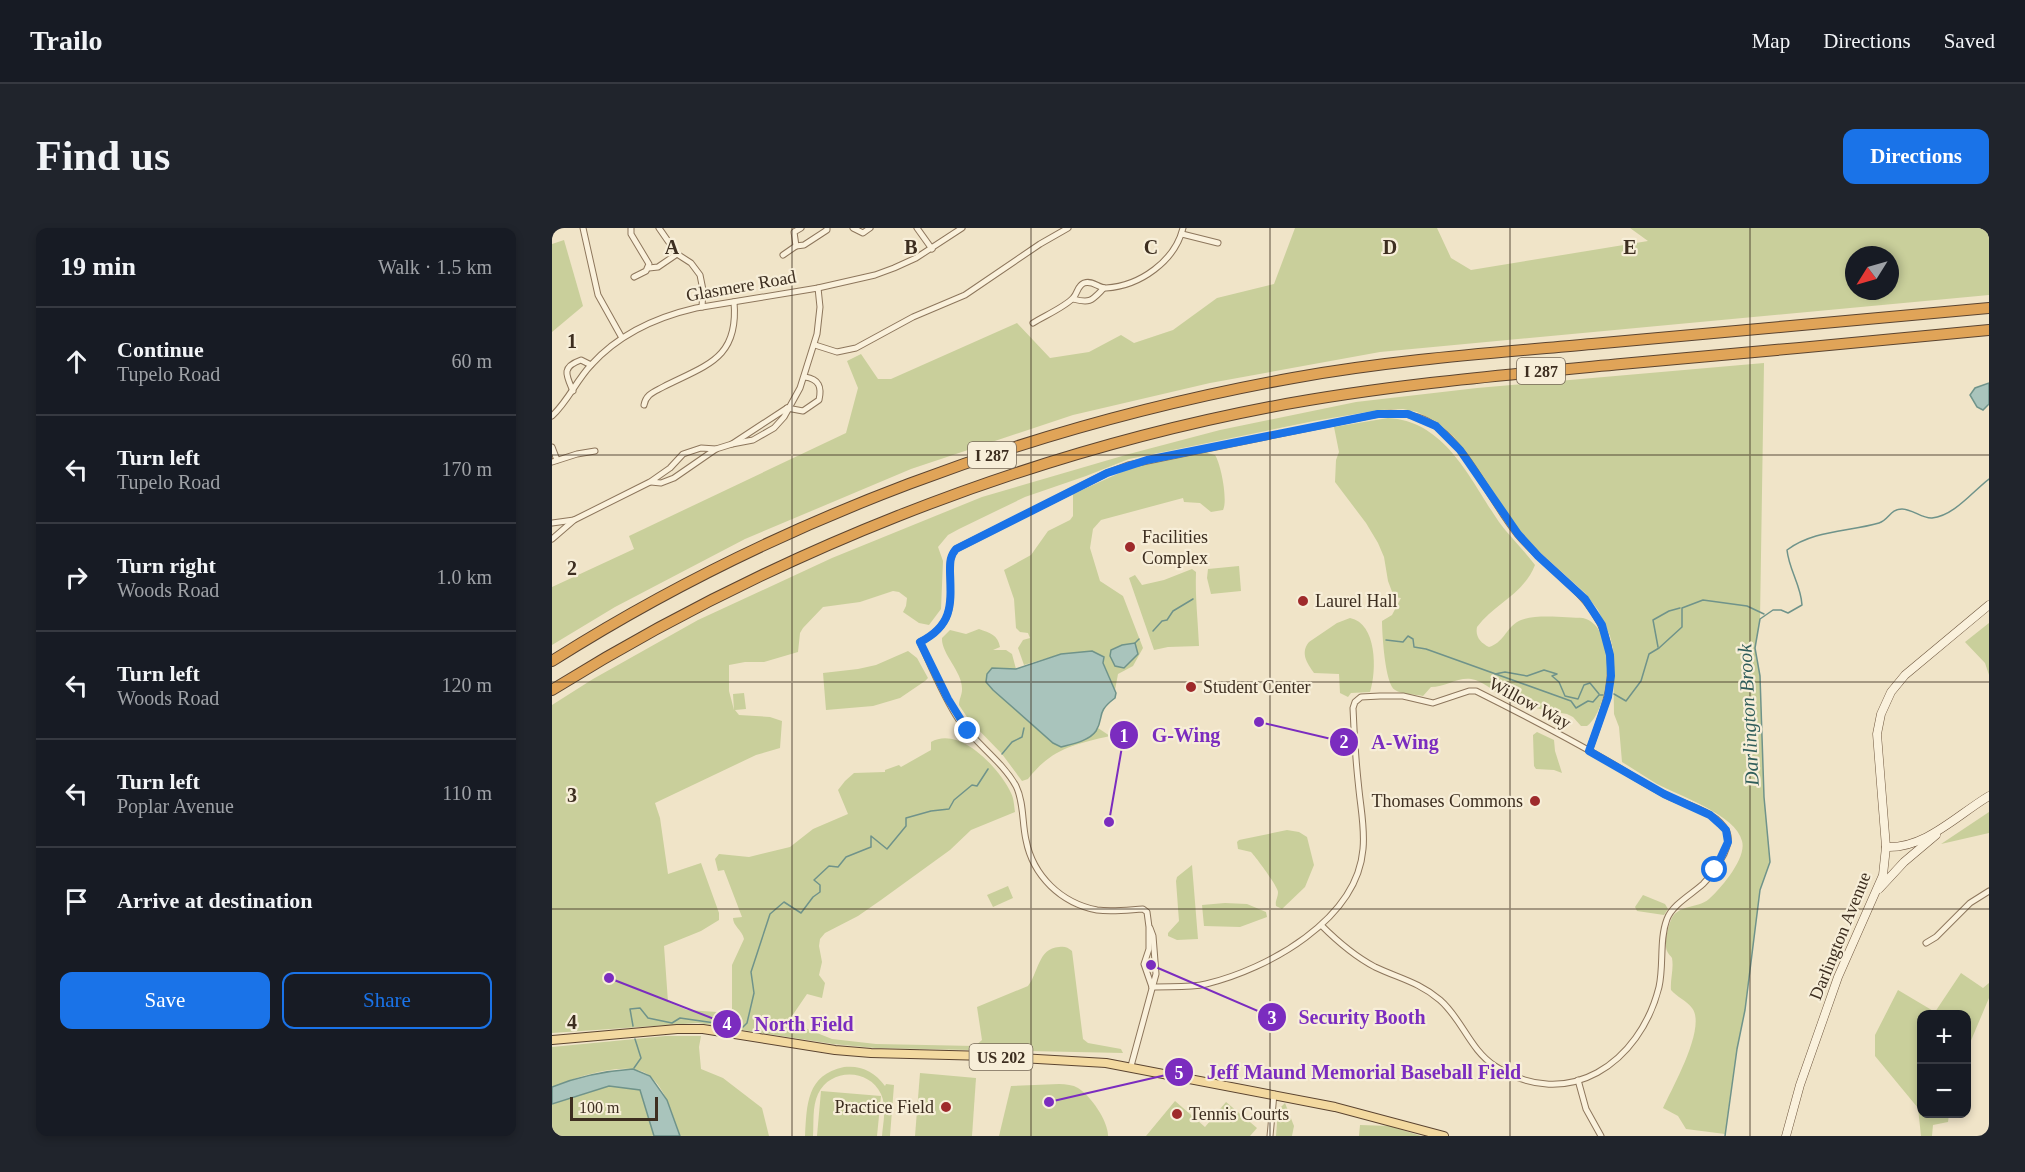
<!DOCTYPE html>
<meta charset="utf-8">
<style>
:root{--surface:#171b24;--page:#20242c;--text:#f1f3f6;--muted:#9ea1a6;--line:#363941;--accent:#1a73e8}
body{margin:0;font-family:Georgia,serif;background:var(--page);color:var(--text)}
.controls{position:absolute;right:18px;bottom:18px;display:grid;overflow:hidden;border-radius:12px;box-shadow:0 3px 9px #0003}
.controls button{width:54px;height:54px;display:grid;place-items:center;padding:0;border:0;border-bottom:2px solid var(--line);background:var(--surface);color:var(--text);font:30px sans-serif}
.compass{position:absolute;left:1293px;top:18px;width:54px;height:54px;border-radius:50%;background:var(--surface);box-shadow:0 3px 9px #0003;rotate:233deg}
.scale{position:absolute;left:18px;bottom:15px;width:88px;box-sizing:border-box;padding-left:6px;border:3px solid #3d2e20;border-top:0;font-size:16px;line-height:21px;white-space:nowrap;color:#3d2e20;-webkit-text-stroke:4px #f7eed8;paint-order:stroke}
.stop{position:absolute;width:18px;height:18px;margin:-14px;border:4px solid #1a73e8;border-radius:50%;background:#fff}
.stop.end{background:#1a73e8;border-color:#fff;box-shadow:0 2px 6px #0008}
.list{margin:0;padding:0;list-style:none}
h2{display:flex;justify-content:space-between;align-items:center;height:78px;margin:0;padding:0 24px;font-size:26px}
h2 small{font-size:20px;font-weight:400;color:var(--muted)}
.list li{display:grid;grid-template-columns:39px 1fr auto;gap:18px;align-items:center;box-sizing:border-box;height:108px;padding:0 24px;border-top:2px solid var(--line)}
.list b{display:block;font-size:22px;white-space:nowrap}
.list p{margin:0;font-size:20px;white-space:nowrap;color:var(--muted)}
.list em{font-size:20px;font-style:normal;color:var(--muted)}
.actions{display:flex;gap:12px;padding:18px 24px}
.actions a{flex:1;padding:14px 0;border:2px solid var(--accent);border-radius:12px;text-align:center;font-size:21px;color:var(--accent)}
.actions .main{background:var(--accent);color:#fff}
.icon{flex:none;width:33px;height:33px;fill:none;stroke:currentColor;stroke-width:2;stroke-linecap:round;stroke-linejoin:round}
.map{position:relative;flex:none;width:1437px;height:908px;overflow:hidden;border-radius:12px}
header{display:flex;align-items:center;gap:36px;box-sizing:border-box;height:84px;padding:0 30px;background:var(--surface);border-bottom:2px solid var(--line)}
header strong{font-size:28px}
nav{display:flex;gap:33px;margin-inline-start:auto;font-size:21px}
.intro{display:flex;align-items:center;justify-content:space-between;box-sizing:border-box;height:144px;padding:0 36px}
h1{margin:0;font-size:42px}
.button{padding:15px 27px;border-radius:12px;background:var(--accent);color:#fff;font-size:21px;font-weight:700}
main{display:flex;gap:36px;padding:0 36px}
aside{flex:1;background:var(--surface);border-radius:12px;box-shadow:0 3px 9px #0003}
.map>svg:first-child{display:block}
</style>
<header>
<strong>Trailo</strong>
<nav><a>Map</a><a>Directions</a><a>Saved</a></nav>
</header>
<div class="intro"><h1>Find us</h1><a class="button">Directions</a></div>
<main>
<aside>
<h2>19 min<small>Walk · 1.5 km</small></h2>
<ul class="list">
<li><svg class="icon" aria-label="ahead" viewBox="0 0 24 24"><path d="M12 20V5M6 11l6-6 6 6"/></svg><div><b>Continue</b><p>Tupelo Road</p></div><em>60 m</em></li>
<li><svg class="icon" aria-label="left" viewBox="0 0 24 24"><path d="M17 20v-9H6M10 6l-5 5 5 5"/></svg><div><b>Turn left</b><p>Tupelo Road</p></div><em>170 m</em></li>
<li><svg class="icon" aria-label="right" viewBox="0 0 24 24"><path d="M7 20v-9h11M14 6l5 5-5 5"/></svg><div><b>Turn right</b><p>Woods Road</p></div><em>1.0 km</em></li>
<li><svg class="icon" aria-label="left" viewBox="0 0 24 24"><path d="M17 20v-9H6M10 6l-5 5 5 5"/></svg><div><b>Turn left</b><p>Woods Road</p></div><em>120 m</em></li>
<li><svg class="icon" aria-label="left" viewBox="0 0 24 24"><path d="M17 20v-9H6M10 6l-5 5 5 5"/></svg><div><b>Turn left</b><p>Poplar Avenue</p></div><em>110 m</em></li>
<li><svg class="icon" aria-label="arrive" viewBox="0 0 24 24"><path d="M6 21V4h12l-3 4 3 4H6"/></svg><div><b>Arrive at destination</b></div></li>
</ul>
<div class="actions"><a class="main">Save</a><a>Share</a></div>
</aside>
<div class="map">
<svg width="1437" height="908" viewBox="0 0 1437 908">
<rect width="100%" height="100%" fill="#f0e4c8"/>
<!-- green -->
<g fill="#c9cf9b" fill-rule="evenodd">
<path d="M743 0H885L899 30 919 42 1096 13 1078 0H1437V67L828 124 658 155 521 187 359 241 193 311 63 379 0 417V359L82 321 77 308 294 205 306 160 295 133 309 126 326 151H339L465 95 498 130 537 124 569 107 582 115 621 102 665 70 722 56ZM1302 27H1338V63H1302Z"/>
<polygon points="12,12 31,78 0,104 0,16"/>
<path d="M1212 135 1208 391 1203 420 1208 448 1212 569 1218 634 1208 662 1193 782 1185 821 1173 906 1134 901 1126 888 1111 880C1120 860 1155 799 1140 780 1135 773 1125 769 1119 762 1118 752 1122 741 1120 730 1119 728 1116 726 1115 723 1112 717 1116 698 1119 692 1125 676 1146 681 1157 671 1169 660 1195 630 1190 613 1184 587 1128 568 1105 556 1093 549 1082 541 1070 534L1067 499 1062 486 1061 421 1058 408 1046 382 1033 365 982 319 967 302 902 209 885 194 865 184 851 181 827 182 762 193 577 231 534 248 473 269 407 301 396 307 386 319 391 333 389 381 377 397 367 395 351 384 354 378 355 370 347 364 341 363 308 374 271 379 251 400 248 405 246 424 212 434H193L177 437V463L182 482 181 466 192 465 194 481 183 482 187 487 218 489 230 493 228 520 204 527 103 575 108 590 116 646 149 635 167 685V692L149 703 112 718 116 774 135 782 180 785V737L192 711C190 702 181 698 181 690L190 689 172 642 166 643 163 631 167 626 197 629 238 619 261 601 296 586 286 562 293 553 302 545 333 544V542L347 537 349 539 379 522V514C408 497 448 541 459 565 462 571 462 577 463 584L419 602 398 622 329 672 306 688 273 705 268 711 267 718 270 734 267 747 273 755 270 770 255 766 240 788 241 791 255 801 280 811 324 816 423 818 430 812 425 779 476 758C486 746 486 720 507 719 512 718 516 719 520 723L531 811 536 815 569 821 571 825 323 820 281 816 146 795 0 805V477L41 451 146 392 280 330 430 269 577 226 668 202 804 174 925 160Z"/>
<path d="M836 190C894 193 918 252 947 294 958 309 972 322 983 337 971 367 943 375 925 399 923 409 929 415 937 419 951 415 954 401 965 394 979 385 1015 390 1031 390 1066 398 1059 480 1035 498H1029L1021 489 1015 486C995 483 970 478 952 469 941 463 931 453 919 451 906 449 893 459 879 459L871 468C863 466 850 467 843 462 833 457 830 405 830 393L840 387 849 370 842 369 836 353 832 329 826 315 814 295 783 254 784 232 787 224 782 199Z"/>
<path d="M652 224 663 227C669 236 676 273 671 282L659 284 648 275 632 274 631 270 549 292 541 301 538 320 548 353 571 368 591 420 581 438 566 446 563 462 551 434 552 429 509 426 472 437 466 420 471 412 478 410 476 405 468 404 464 400 462 371 452 342 479 327 496 303 518 292 521 288V266L581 239Z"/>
<polygon points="687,338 689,363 659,366 655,350 656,341"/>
<path d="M640 341 644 344C643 368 646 393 647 418L616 419 602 422 577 350 583 347 590 357 612 352Z"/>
<path d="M798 390C825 395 825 443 818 464L799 465 796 469 788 465 787 446 762 445C755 435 748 425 757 414L785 395Z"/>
<polygon points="1437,395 1437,447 1433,435 1413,414"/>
<path d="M427 401C438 405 446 407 448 419L441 422H454L460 426 464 441 440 440 434 454 441 462 501 515 509 519C522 516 538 512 546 500L558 508C523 516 499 521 476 551L470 553 450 526 417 492 407 477C407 471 410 467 410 462 411 444 389 426 390 410L398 402 414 406Z"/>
<polygon points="356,423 365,430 376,450 373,453 348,470 321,478 274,482 271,445 306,441 324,437"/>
<polygon points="985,504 1002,512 1003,523 1010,545 1002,542 984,541 982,538 981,507"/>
<polygon points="1437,584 1437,605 1389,616"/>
<path d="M735 602 747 604 755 609 762 637 753 659 730 681 724 678C723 672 726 670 726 664 726 659 704 629 699 624L686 621 685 614 687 612Z"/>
<polygon points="640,637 646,711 625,712 616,708 616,705 627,693 624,653 625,649"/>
<polygon points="456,658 461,670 441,679 435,667"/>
<polygon points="1091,667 1113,676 1116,681 1112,687 1085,683 1083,679"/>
<polygon points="673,675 695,676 714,684 715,689 688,699 652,698 650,677"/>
<polygon points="1409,745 1431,760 1437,755 1437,770 1415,822 1414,786 1370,786 1370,886 1397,886 1396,894 1381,897 1380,908 1369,908 1366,880 1323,828 1323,807 1346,762 1383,784"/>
<path d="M114 808H149L147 819 149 841 171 850 210 880 217 908H128C121 888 115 864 99 849 79 829 22 850 0 859V819Z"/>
<path d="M292 839C309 837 323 844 333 858L334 856 342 857 338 908H330C331 895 335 879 329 866 317 840 278 840 266 866 260 879 262 895 261 908H253C255 877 254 847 292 839Z"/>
<polygon points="368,845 424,850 420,908 363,908"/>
<path d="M507 856C514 856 521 857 526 860 539 868 556 893 556 908H447L459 858Z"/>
<polygon points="57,858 88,862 102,908 0,908 0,876"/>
<polygon points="269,863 329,868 325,908 265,908"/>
<polygon points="623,873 653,899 674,874 705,900 698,908 594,908"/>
<polygon points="733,875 742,898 740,908 724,908 726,882"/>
<polygon points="808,897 838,898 869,908 807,908"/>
</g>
<!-- water -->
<g fill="#a9c4bc" stroke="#6f938a" stroke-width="1.5">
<polygon points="1437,155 1437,176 1431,182 1425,179 1418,167 1423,160"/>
<polygon points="583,415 586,426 572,440 563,438 558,428 559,422 570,417"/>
<path d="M540 423 552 429 551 435 564 465 563 470C543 485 553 488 544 503 537 513 520 516 509 519L501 515 441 462 434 454 435 446 440 440 464 441 509 426Z"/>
<path d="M81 841 98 848 115 872 128 908H102L88 862 57 858 0 876V859C27 848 53 843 81 841Z"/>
</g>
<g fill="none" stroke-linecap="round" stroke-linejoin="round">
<!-- stream -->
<g stroke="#6f938a" stroke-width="1.5">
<polyline points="601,403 610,393 615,392 621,383 641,371"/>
<polyline points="834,412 851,414 856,408 861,411 862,419 874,421 1019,473 1024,480 1036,473 1041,474 1047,467 1051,467"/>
<polyline points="583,415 587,411"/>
<polyline points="1106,419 1101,392 1117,383 1128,380"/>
<polyline points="943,446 953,444 975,448 992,442 1005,446 1000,448 1007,454 1013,468 1026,471 1032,457 1038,455 1047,466"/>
<polyline points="1062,466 1074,473 1089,453 1097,426 1107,420 1130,399 1130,380 1151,372 1195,378 1212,386"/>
<polyline points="450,526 460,514 470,509 472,500"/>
<polyline points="81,798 78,781 88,780 96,790 120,795 128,790 191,799 195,795 202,765 199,744 218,686 232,674 249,685 261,669 268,664 268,657 262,652 277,638 286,639 294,629 319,619 319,608 335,621 354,598 354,590 379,583 397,581 402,572 420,557 425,558 436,541"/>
<polyline points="82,840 89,830 83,811"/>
<path d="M1173 908 1185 821 1193 782 1208 662 1218 634 1212 569 1208 448 1203 420 1208 391 1221 382H1229L1236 385 1250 377C1249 357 1237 342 1235 322 1262 302 1296 304 1327 295 1337 292 1338 281 1350 281 1360 281 1371 291 1380 290 1402 288 1421 263 1437 251"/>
</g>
<defs>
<g id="minor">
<polyline points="31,0 46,67 70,110"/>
<polyline points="79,0 79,6 97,36 94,43 82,49"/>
<polyline points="107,0 125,26 139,35 148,47 151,62 150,79"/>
<polyline points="249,0 242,4 244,18 252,17 275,2 275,0"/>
<polyline points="301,0 311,5 318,0"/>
<polyline points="365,0 380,21"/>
<polyline points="630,6 666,15"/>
<polyline points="231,27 244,18"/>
<polyline points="97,40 106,39 125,26"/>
<path d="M521 71C539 76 540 72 552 60"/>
<path d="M481 95C492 88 513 79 521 70 526 65 525 58 532 55 541 52 546 60 554 60 588 58 623 33 631 0"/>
<polyline points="263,117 285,124 304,120 361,89 413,67 488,16 516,0"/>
<path d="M21 163C14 147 9 139 29 132L39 137"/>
<path d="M92 177C94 166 102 164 111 159 154 137 187 131 182 74"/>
<path d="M235 180 251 183 267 172C270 159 267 151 253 149"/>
<path d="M0 188C16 173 24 153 39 137 66 107 105 89 144 80L266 60 323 47 342 40 364 30 410 0"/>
<polyline points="180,216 201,212 222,200 232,189 248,160 265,106 268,79 266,60"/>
<polyline points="0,219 5,232"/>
<polyline points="0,234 25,226 43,223"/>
<polyline points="99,254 109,255 122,250 164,221 180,216 235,180"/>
<polyline points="0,295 22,292"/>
<polyline points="0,311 22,292 98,254 118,240 131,226 149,220 164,221"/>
<polyline points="1374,715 1384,709 1418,675 1437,663"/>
<path d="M600 759 592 736 597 721V699L595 684 591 681C575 682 560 684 545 682 509 675 481 648 474 612 470 595 472 574 464 558 450 533 424 516 407 492 391 468 380 440 368 414 402 397 399 376 398 343 398 334 398 328 404 321L555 245 576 237 826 186C847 184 869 186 886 200 917 222 940 275 965 306 996 344 1044 366 1056 417 1065 454 1049 488 1037 523"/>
<path d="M600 759C618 758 637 760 654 756 716 741 805 692 811 621 813 601 809 582 807 562 804 535 802 508 801 480L803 474 809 469 828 468H851L881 475 917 463H924C968 485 1012 508 1054 532 1075 544 1096 558 1118 569 1135 577 1167 585 1175 604 1178 612 1175 619 1172 626 1166 637 1160 647 1151 656 1140 666 1120 677 1115 691 1107 712 1112 737 1107 759 1088 835 1016 885 943 838 918 822 910 791 888 772 867 754 846 750 823 739 802 728 785 713 769 697"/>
<polyline points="579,838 604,746 601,708 598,700"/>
<polyline points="1026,852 1034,881 1049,908"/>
<polyline points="718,908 722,866"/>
</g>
<g id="secondary">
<path d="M1334 619C1373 621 1405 587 1437 568"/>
<polyline points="1327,661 1352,634 1384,607"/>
<polyline points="1234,908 1248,857 1286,749 1331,647 1334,619 1325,506 1329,486 1339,464 1353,447 1437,377"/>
</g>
<polyline id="primary" points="0,812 125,801 151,801 283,822 319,825 436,828 554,835 783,879 892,908"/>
<g id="motorway">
<path d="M0 433C224 291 481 197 741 150 840 132 940 125 1040 116 1172 104 1305 92 1437 80"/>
<path d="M0 462C217 327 467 227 718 179 834 157 952 147 1069 136 1192 125 1314 114 1437 102"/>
</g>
</defs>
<!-- minor casing -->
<use href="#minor" stroke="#8d765c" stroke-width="7"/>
<!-- secondary casing -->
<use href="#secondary" stroke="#6f573f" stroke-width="9"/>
<!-- primary casing -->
<use href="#primary" stroke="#5b4430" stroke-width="10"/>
<!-- motorway casing -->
<use href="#motorway" stroke="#5b4430" stroke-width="12"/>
<!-- minor -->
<use href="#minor" stroke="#faf1dc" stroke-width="5"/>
<!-- secondary -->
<use href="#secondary" stroke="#faf1dc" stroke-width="8"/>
<!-- primary -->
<use href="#primary" stroke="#f3d9a0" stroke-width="8"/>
<!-- motorway -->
<use href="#motorway" stroke="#e0a458" stroke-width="10"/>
</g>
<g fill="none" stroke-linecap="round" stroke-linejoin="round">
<!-- route -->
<path stroke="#1a73e8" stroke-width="8" d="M416 503 396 471 368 414C402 397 399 375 398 343 398 334 398 328 404 321L555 245 595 232 826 186H856L884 198 908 222 966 306 986 328 1033 371 1050 397 1058 427 1059 448 1056 469 1037 523 1112 566 1158 587 1168 596 1174 602 1176 614 1163 642"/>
</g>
<!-- grid -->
<path fill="none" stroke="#3d2e20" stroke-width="1.5" stroke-opacity="0.55" d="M240 0V908M479 0V908M718 0V908M958 0V908M1198 0V908M0 227H1437M0 454H1437M0 681H1437"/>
<!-- markers -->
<g fill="#9e2a2b" stroke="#f7eed8" stroke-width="2">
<circle cx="578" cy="319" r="6"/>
<circle cx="751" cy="373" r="6"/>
<circle cx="639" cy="459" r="6"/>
<circle cx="983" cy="573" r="6"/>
<circle cx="394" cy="879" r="6"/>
<circle cx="625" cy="886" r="6"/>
</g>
<g text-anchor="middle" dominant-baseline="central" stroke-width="4.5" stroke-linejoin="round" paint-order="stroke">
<!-- shield labels -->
<g fill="#f7eed8" stroke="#756857" stroke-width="1.5">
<rect x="965" y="130" width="48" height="26" rx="4.5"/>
<rect x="416" y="214" width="48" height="26" rx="4.5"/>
<rect x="417.5" y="816" width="63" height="26" rx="4.5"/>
</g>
<g font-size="16" font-weight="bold" fill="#3d2e20">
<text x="989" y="143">I 287</text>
<text x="440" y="227">I 287</text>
<text x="449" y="829">US 202</text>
</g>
<!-- street labels -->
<g font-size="18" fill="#3d2e20" stroke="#f7eed8">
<text transform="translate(189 58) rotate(-10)">Glasmere Road</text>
<text transform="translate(978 475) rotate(28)">Willow Way</text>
<text transform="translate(1288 708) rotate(-68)">Darlington Avenue</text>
</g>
<!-- poi labels -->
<g font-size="18" fill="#3d2e20" stroke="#f7eed8" text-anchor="start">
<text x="590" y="309">Facilities<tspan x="590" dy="21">Complex</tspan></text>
<text x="763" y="373">Laurel Hall</text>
<text x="651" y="459">Student Center</text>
<text x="971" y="573" text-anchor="end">Thomases Commons</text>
<text x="382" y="879" text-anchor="end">Practice Field</text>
<text x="637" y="886">Tennis Courts</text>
</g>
<!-- water labels -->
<g font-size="20" font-style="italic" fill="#2f5d5a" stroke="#f7eed8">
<text transform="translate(1196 487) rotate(-93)">Darlington Brook</text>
</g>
</g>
<g font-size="20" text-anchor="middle" font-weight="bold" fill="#3d2e20" stroke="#f7eed8" stroke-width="4.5" stroke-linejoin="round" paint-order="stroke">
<text x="120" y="26">A</text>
<text x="359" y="26">B</text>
<text x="599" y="26">C</text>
<text x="838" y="26">D</text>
<text x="1078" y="26">E</text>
<text x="20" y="120">1</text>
<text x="20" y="347">2</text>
<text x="20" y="574">3</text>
<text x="20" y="801">4</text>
</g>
<!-- callouts -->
<path fill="none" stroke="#7b2cbf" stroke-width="2" d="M557 594L572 507M707 494L792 514M599 737L720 789M57 750L175 796M497 874L627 844"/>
<g fill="#7b2cbf" stroke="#f7eed8" stroke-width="2">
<circle cx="557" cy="594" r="6"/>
<circle cx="707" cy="494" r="6"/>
<circle cx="599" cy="737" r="6"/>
<circle cx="57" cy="750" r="6"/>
<circle cx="497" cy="874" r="6"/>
<circle cx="572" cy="507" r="15"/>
<circle cx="792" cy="514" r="15"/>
<circle cx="720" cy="789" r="15"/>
<circle cx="175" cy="796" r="15"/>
<circle cx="627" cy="844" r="15"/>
</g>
<g font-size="18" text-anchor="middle" font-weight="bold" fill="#fff">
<text x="572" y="514">1</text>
<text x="792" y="520">2</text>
<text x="720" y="796">3</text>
<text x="175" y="802">4</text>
<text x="627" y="851">5</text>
</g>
<g font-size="20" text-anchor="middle" font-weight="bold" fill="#7b2cbf" stroke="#f7eed8" stroke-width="4.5" stroke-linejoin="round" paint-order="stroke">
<text x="634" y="514">G-Wing</text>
<text x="853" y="521">A-Wing</text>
<text x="810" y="796">Security Booth</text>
<text x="252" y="803">North Field</text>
<text x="812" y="851">Jeff Maund Memorial Baseball Field</text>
</g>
</svg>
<div class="controls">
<button>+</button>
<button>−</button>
</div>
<svg class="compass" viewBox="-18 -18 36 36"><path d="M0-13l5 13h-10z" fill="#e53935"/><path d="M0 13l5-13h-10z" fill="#9ea1a6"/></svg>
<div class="scale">100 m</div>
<div class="stop" style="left:1163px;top:642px"></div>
<div class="stop end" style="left:416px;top:503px"></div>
</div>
</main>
